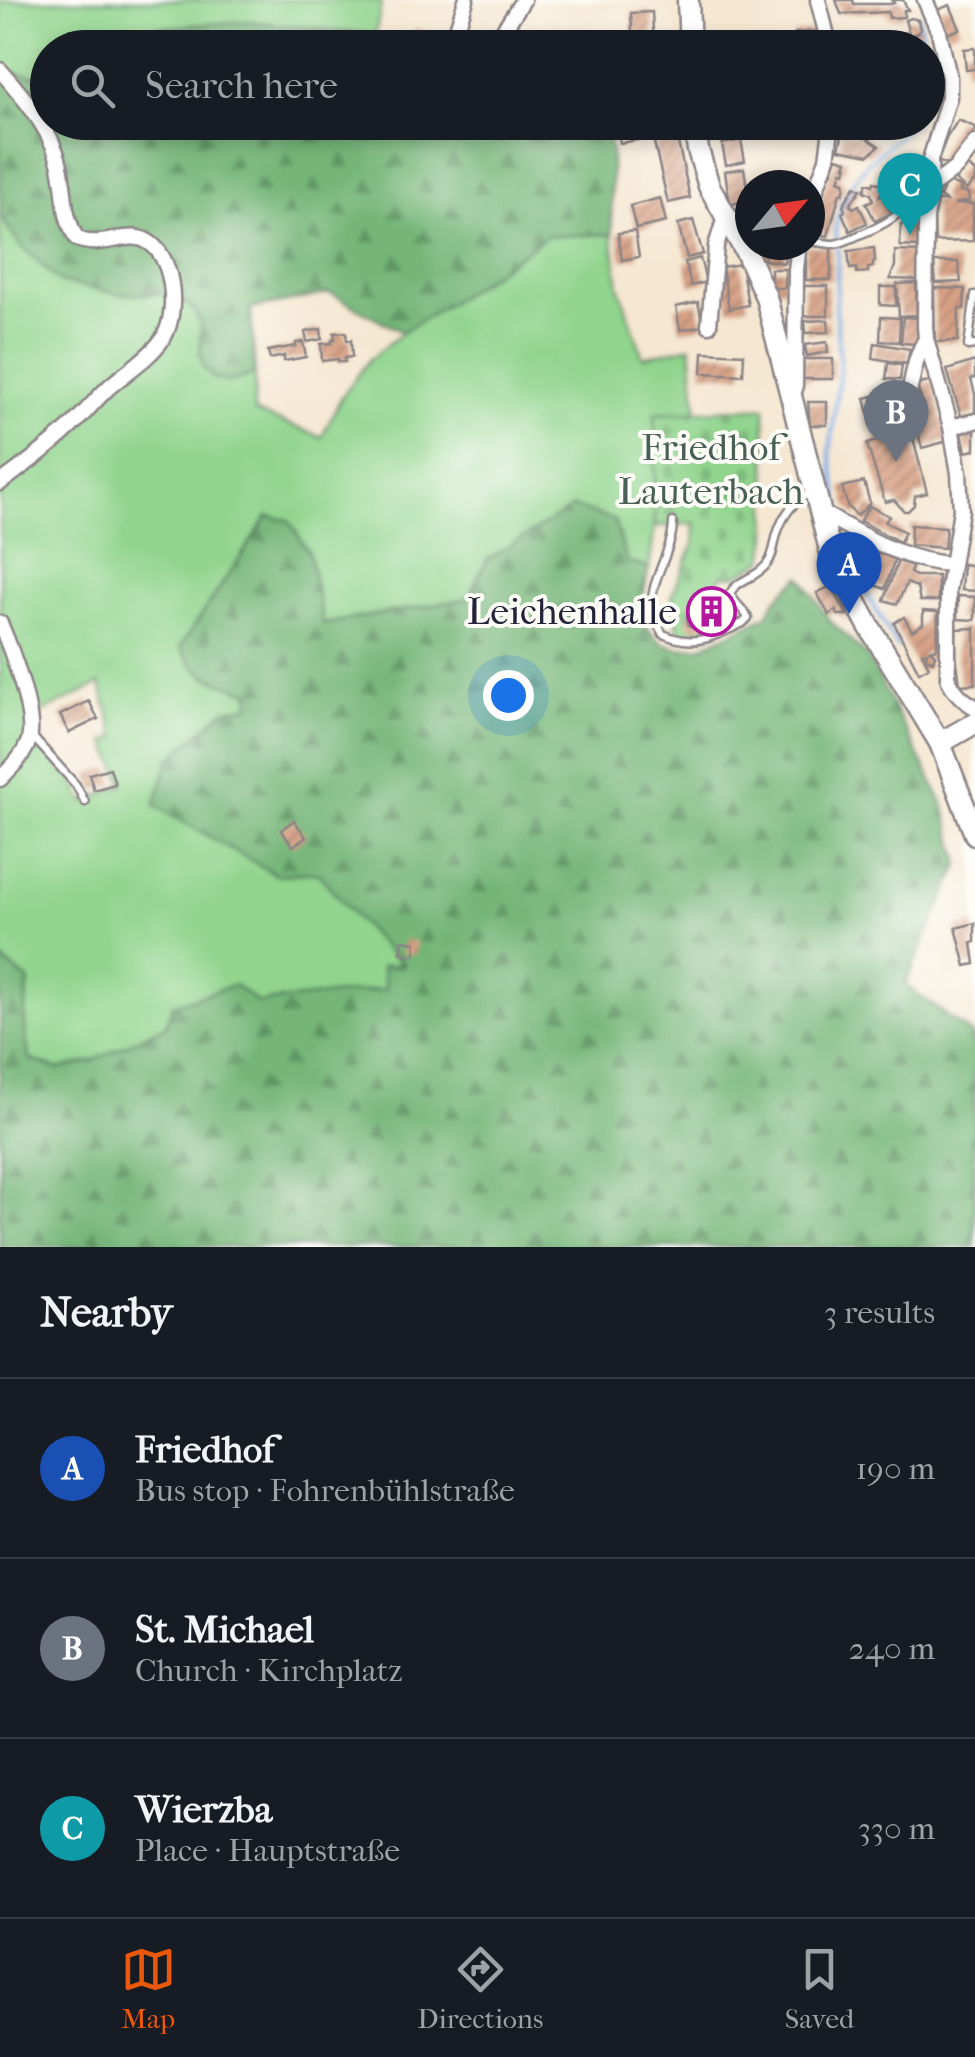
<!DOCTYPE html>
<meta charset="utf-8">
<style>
:root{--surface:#171b24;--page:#20242c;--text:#f1f3f6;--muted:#9ea1a6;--line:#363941;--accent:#ea580c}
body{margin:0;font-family:"IM FELL French Canon",serif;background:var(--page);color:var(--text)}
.compass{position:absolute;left:735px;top:170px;width:90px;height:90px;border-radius:50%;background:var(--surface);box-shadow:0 5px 15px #0003;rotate:61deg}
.you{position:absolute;left:508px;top:695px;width:35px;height:35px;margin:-25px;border:8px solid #fff;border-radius:50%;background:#1a73e8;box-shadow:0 0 0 15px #1a73e833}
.badge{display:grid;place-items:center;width:65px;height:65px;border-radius:50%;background:var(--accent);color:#fff;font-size:32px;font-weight:700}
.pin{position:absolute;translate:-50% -82px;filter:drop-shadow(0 2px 5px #0008)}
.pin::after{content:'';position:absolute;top:52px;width:35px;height:30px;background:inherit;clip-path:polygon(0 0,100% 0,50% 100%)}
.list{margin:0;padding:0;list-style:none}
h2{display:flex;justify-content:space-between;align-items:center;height:130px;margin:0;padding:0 40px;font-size:42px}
h2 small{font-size:32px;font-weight:400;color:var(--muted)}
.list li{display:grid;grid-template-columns:65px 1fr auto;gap:30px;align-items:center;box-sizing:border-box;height:180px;padding:0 40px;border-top:2px solid var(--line)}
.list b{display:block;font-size:38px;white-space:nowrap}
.list p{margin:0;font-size:32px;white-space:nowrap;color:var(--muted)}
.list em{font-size:32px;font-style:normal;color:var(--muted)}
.icon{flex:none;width:55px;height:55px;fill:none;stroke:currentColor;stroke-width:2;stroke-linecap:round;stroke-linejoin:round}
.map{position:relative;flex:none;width:975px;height:1247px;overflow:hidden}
.search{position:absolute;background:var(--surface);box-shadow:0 5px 15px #0003;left:30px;right:30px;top:30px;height:110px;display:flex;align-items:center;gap:25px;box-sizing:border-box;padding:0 35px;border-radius:55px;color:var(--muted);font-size:38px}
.sheet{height:670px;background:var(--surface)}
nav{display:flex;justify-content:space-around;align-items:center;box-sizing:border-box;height:140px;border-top:2px solid var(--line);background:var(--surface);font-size:28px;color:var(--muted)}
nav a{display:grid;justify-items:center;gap:5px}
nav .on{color:var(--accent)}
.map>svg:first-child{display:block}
</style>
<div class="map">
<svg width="975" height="1247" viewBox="0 0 975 1247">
<defs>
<pattern id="forest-firs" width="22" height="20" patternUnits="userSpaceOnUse" patternTransform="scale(2.5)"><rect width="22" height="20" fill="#74b678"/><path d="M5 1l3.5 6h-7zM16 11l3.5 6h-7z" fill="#5f9464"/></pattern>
<pattern id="cemetery-stones" width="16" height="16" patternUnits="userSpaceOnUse" patternTransform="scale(2.5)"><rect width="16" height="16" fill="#90d48d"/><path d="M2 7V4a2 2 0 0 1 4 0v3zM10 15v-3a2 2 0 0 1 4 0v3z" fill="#7cb67b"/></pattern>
<pattern id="building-hatch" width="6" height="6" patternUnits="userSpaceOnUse" patternTransform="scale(2.5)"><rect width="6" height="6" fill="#d8a185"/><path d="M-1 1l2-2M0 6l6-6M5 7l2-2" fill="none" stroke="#af836e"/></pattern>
</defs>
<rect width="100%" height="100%" fill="#fdfcf7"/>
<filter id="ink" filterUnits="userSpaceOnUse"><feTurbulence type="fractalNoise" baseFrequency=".01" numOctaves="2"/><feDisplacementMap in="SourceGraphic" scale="20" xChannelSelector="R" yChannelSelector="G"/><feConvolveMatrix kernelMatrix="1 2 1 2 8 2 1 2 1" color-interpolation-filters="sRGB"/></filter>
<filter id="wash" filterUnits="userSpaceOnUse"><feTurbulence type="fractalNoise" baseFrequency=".0048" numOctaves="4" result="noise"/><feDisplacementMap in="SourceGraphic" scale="40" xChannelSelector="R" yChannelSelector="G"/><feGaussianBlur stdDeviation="2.25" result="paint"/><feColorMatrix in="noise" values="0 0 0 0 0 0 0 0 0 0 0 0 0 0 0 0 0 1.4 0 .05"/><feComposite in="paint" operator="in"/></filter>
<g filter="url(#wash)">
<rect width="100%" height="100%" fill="#f5e7d1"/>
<!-- green -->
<g fill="#90d48d" stroke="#597b64" stroke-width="2.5" fill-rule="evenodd">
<polygon points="0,0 369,0 382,3 375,35 249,21 126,31 125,47 48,48 47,78 0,70"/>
<path d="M0 215 19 244 119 294H172L192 308 198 317 201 330 200 354 204 368 229 382 255 374 254 412 322 437 342 396 369 360 403 332 469 290 547 236 612 234 619 286 643 357 691 346 697 412 655 414V527L649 568 627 562 487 560 467 599 323 624 309 553 204 676 252 693 249 706 276 875 317 872C346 905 371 937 404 965L385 989 258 1003 166 1025 93 1061 58 1069 29 1059 24 1018 29 981 0 958ZM100 684 116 737 106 742 124 784 85 802 76 785 30 735 29 719Z"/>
</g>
<!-- forest -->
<g fill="url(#forest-firs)" stroke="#4b6c5a" stroke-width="2.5">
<polygon points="249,21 375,35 399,47 125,47 126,30"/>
<polygon points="0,70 47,78 48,122 604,123 611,150 612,234 547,236 469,290 402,332 330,293 251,309 255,374 229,382 213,378 204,368 200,354 201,330 198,317 192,308 172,294 119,294 60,282 19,244 0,215"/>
<path d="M573 507 614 520 627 562 649 568 641 607 648 629 662 643 679 648 703 646 767 615 776 599 801 576 829 620 868 657 944 805 960 863 905 985 972 1034 975 1045V1247H0V958L29 981 24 1018 29 1059 58 1069 93 1061 166 1025 172 1005 234 985 258 1003 385 989 382 966 403 964C370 937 345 904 317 872L277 875 155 806 169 760 226 709 249 706 251 693C221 682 195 678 180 647L268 516 289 520 309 553 323 624 467 599 487 560Z"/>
</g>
<!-- cemetery -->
<polygon fill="url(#cemetery-stones)" stroke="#597b64" stroke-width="2.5" points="765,407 768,536 764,560 735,576 722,575 716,588 741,619 704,636 679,635 672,595 694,544 695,523 655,527 655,414"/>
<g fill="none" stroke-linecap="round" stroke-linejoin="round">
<!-- stream -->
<g stroke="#7eaee8" stroke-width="4">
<polyline points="919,15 923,48"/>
<polyline points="928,80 928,92"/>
<polyline points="840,510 830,452 840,367 836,310 838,254 835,230 842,203 855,180 867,164 914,122"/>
<polyline points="840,534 850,567 898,647"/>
</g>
</g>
<g id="blocks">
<!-- building -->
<g fill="url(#building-hatch)">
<polygon points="836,0 853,0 854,4 890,4 894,3 892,0 903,0 908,10 904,10 904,17 889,18 888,12 841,14"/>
<polygon points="950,5 960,29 947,34 937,10"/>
<polygon points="652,12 654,48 633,48 631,13"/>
<polygon points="911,18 918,20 920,29 919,32 910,36 905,20"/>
<polygon points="415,29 437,34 433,48 411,43"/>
<polygon points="818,31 819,48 796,48 795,33"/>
<polygon points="975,48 975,69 966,70 964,49"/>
<polygon points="958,120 975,127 975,130 950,166 937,161 947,137"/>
<polygon points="617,122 640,122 643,139 620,143"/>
<polygon points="707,122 727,122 729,139 709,142"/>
<polygon points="796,122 819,122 819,131 797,132"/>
<polygon points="843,132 867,138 879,146 869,155 839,149"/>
<polygon points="676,133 690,198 668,203 653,138"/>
<polygon points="741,140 745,161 726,165 722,144"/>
<polygon points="837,157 847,160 845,166 847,166 845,172 842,171 839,180 844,182 845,186 843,194 840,193 828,236 822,235 823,231 812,228 830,171 832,172"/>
<polygon points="900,160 916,165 910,185 893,179 894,177 889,175 894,162 898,164"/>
<polygon points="966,164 975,172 975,181 966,190 953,178"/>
<polygon points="744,168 749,201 730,204 725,171"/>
<polygon points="947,181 961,188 960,192 968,193 969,201 954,204 973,204 973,241 935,242 933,201 946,201 940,197"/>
<polygon points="874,182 889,185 887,195 880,194 879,197 882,195 891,213 875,221 866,203 873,200 871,194 864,191 867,183 873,185"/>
<polygon points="855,186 861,189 850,205 853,208 859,205 867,223 850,231 842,213 845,211 843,205"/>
<polygon points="660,198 666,222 636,229 630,206"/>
<polygon points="693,220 703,254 687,258 678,224"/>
<polygon points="901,224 920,224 919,247 900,246"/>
<polygon points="635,231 639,257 622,260 618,233"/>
<polygon points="767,245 787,245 784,263 764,260"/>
<rect x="806" y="246" width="25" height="34"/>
<polygon points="874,248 875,262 873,262 873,267 868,268 868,272 857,273 857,268 850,269 848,251"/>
<polygon points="895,251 922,252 921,280 890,279 895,266"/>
<polygon points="700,258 706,282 691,286 685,262"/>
<polygon points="934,262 958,262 961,282 936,283"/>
<polygon points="741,264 748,305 729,309 722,267"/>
<rect x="771" y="269" width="14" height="19"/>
<polygon points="916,283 917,315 899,316 897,284"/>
<polygon points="804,286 828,286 828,316 803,316"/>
<polygon points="880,287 896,287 896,306 880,305"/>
<polygon points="934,288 965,289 964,309 959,309 958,341 935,342"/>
<polygon points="698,302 703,326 680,330 676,307"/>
<polygon points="881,317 900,318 899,342 880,341"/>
<polygon points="903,317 919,318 917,344 901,343"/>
<polygon points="828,320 829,332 806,333 805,321"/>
<polygon points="321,329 322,339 307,342 305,332"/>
<polygon points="346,332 347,341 351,340 352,357 344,358 345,362 338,362 338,359 322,361 321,344 332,343 332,340 335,340 334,333"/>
<polygon points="303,342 306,357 284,361 284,356 270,359 268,351 296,346 296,343"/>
<polygon points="827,342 828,352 807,356 805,345"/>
<polygon points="875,343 910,349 907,364 873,358"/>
<polygon points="703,352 744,354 743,375 702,373"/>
<rect x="803" y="359" width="30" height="20"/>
<polygon points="975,361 975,378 971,379 975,394 975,415 962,419 947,370"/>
<polygon points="888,363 902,365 900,380 886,379"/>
<polygon points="932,381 948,441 922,448 914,416 925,413 917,385"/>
<polygon points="886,393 890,413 870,418 865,398"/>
<polygon points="808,402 827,402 827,425 810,425"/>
<polygon points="975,424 975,450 966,452 961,427"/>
<polygon points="898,425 901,433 911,430 927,493 915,496 914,505 908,511 904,511 894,500 885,502 867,444 880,440 878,431"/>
<polygon points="864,482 870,503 857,516 848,507 842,487"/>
<polygon points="869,506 889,516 885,522 905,532 900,542 860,521"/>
<polygon points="911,525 946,527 944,548 910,545"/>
<polygon points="855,541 874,551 864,568 854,563 857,556 850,552"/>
<polygon points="878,553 895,559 885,589 872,584 875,578 870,576"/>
<polygon points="898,561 913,566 910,573 916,576 938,576 938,601 920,601 917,587 907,583 897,604 884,600"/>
<polygon points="963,564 975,566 975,591 961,590"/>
<polygon points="831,586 843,607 847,615 838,615 836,610 829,615 817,593"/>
<polygon points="709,592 725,598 726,615 738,619 731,624 727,622 719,627 707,621 697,630 688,625 687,615 698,608 697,601"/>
<polygon points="958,596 975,597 975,620 957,619"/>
<polygon points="923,611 938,612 937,648 930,650 935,654 933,661 926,658 927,652 922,653 929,667 919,672 894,623 904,617 912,631 923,624"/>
<polygon points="975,628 975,684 960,685 956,654 956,629"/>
<polygon points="89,701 98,719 69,733 60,715"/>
<polygon points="110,768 115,784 94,790 89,774"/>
<polygon points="294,820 306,837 293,846 281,830"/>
<polygon points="975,923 975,942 972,943 975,964 966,966 956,928"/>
<polygon points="403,940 416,942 415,955 401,953"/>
</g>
</g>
</g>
<g filter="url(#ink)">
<use href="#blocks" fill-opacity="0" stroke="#8c8486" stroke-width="2.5"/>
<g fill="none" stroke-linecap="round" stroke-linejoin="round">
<defs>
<g id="lane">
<polyline points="731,215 750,215"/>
<path d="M810 241C818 242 826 244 834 244 844 243 854 237 864 233 893 221 907 212 918 180"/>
<polyline points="975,295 968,346 975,345"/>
<path d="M673 522C673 552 648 582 652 611 653 619 659 627 663 634 694 648 714 637 743 623L748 618C744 609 734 603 730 593 738 579 757 578 767 564 774 556 774 544 777 534 782 517 794 499 812 493"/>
<polyline points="31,735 76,785 85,802"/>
</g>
<g id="street">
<polyline points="818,0 830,48"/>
<path d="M925 0 939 32 949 77V97L930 160 931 187 926 218 925 326 926 339 951 427 959 473 961 510 948 590V678C954 692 962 700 975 707"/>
<polyline points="451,48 466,0"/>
<polyline points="492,48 523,0"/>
<path d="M0 70C24 97 55 134 61 171 66 197 63 215 77 239 104 250 129 228 150 243 175 260 179 318 161 341 148 359 126 372 109 387 94 401 82 417 66 431 46 450 23 466 0 483"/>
<polyline points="931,187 956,168 975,143"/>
<polyline points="810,205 827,159 832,122"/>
<polyline points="709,325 716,246 726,214"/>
<polyline points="795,389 796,269 799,245"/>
<path d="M901 417C913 392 911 362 926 339"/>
<polyline points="951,427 975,421"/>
<path d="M820 512C861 534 904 562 951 564"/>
<path d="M0 623C11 649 36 715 29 740 24 756 11 768 0 779"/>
</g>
<g id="secondary">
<polyline points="688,0 690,48"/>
<polyline points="694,122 698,150 709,186 747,254 766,297 832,558 869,626 940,743 975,834"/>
<polyline points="940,743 975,723"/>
</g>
</defs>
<!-- lane casing -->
<use href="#lane" stroke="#8c8486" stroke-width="11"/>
<!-- street casing -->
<use href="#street" stroke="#8c8486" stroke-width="19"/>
<!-- secondary casing -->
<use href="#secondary" stroke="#8c8486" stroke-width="25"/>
<!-- lane -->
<use href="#lane" stroke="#fff" stroke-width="6"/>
<!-- street -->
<use href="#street" stroke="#fff" stroke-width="14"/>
<!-- secondary -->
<use href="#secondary" stroke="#fff" stroke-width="20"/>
</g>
</g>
<!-- icons -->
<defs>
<symbol id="building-ring" viewBox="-11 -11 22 22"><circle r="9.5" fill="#fdfcf7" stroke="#b5179e" stroke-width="1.5"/><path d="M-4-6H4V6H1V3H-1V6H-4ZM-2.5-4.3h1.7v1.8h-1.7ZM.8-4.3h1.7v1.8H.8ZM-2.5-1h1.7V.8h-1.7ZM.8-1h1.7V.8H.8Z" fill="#b5179e"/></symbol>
</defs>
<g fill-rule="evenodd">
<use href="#building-ring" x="684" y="584" width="55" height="55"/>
</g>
<g text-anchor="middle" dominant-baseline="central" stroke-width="8" stroke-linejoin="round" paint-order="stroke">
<!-- park labels -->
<g font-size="38" fill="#486058" stroke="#fdfcf7">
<text x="711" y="447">Friedhof<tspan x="711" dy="44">Lauterbach</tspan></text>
</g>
<!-- poi labels -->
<g font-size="38" fill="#22223b" stroke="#fdfcf7" text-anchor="end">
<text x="677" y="611">Leichenhalle</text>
</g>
</g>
</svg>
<svg class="compass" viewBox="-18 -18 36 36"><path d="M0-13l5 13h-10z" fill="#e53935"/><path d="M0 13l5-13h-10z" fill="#9ea1a6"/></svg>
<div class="you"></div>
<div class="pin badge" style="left:849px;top:614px;background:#1a4fb4">A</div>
<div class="pin badge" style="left:896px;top:462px;background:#6b7280">B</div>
<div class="pin badge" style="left:910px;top:235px;background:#0f9aa8">C</div>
<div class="search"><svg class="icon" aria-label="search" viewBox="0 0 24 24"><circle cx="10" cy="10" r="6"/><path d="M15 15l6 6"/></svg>Search here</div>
</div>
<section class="sheet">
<h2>Nearby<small>3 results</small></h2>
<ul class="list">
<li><span class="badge" style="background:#1a4fb4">A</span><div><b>Friedhof</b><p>Bus stop · Fohrenbühlstraße</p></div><em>190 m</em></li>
<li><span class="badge" style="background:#6b7280">B</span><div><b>St. Michael</b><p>Church · Kirchplatz</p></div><em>240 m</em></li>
<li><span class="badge" style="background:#0f9aa8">C</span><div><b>Wierzba</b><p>Place · Hauptstraße</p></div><em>330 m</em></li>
</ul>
</section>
<nav>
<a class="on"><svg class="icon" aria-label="map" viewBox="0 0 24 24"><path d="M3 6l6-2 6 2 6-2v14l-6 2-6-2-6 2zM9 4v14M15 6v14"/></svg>Map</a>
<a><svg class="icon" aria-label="directions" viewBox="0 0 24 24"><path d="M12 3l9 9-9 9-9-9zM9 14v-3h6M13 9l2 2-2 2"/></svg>Directions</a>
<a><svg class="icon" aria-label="saved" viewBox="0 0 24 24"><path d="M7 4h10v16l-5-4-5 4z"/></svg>Saved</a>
</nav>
